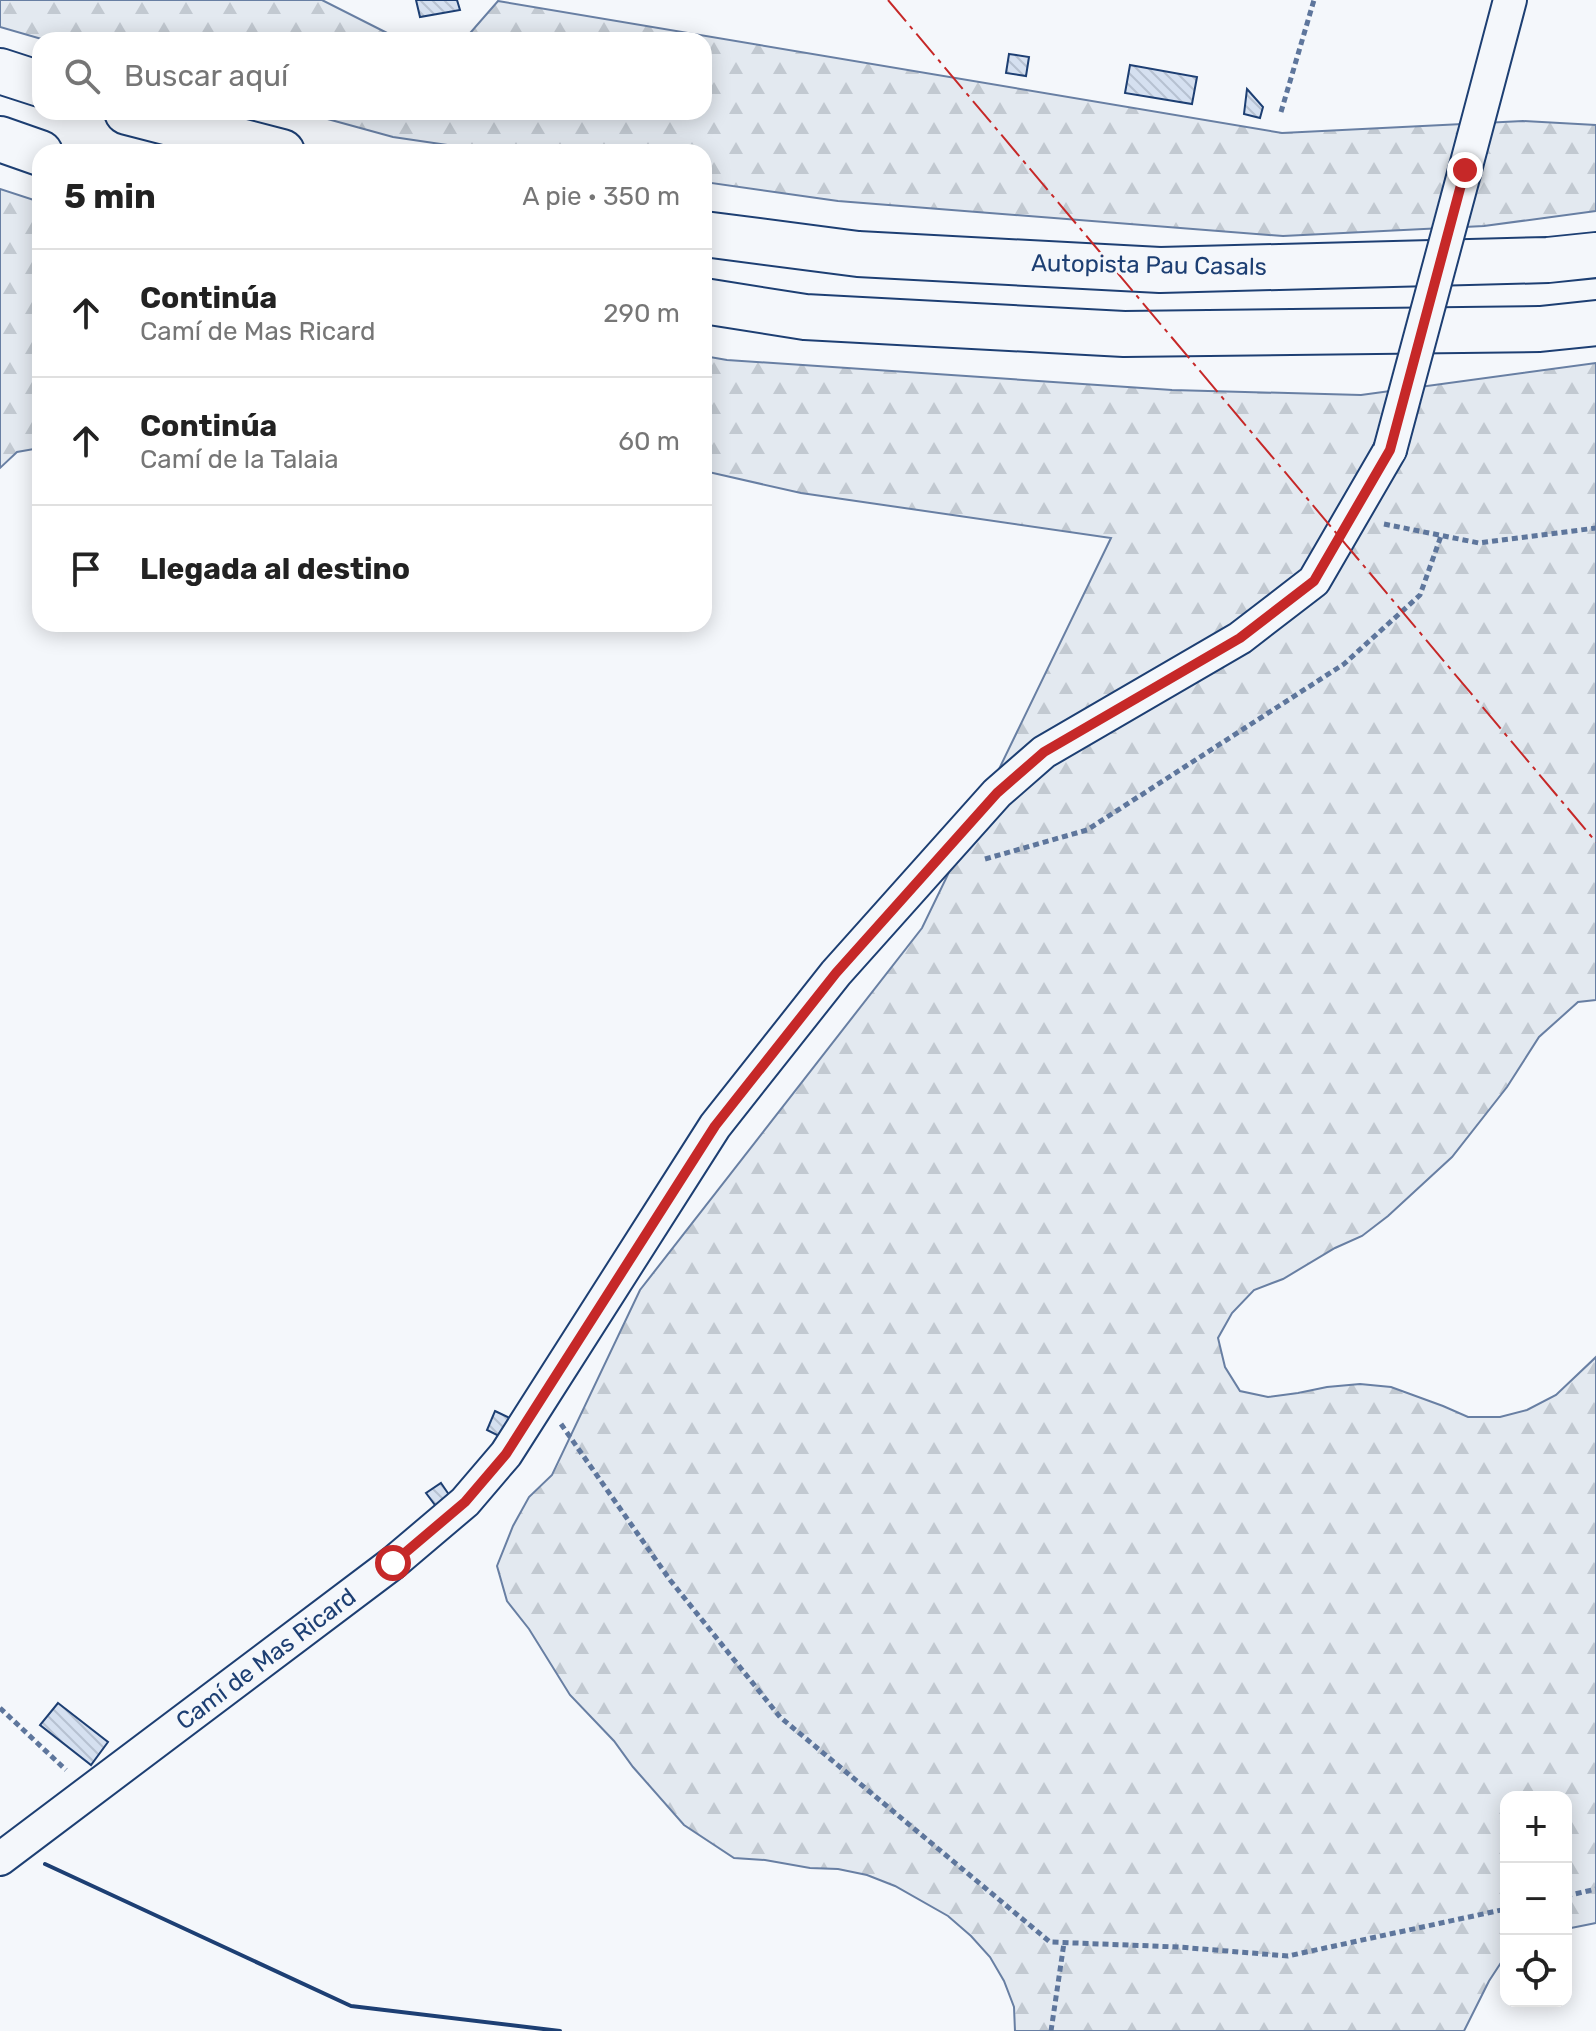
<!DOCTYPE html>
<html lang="es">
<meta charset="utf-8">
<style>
:root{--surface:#fff;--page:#f6f6f6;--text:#222;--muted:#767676;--line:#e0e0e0}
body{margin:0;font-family:Rubik,sans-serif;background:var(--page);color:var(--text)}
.controls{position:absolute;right:24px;bottom:24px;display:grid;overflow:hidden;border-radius:16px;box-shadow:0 4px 20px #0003}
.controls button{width:72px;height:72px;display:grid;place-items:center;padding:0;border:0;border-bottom:2px solid var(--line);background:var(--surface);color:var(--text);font:40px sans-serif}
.stop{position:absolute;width:24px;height:24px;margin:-18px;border:6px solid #c62828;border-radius:50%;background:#fff}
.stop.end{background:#c62828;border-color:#fff;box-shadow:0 2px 8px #0008}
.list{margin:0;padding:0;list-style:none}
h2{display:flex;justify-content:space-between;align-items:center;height:104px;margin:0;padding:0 32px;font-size:34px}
h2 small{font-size:26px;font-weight:400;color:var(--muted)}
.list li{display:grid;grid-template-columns:52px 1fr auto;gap:24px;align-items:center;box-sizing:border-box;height:128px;padding:0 32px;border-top:2px solid var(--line)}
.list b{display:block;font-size:30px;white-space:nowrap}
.list p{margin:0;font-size:26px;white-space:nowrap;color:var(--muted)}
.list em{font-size:26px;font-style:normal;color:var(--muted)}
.icon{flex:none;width:44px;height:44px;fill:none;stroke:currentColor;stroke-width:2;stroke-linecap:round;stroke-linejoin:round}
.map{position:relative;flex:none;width:1596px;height:2031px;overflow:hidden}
.search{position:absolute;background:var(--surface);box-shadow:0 4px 20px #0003;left:32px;top:32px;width:680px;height:88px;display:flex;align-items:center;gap:20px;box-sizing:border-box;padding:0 28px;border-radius:24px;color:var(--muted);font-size:30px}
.panel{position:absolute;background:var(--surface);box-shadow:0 4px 20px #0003;left:32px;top:144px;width:680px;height:488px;border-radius:24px}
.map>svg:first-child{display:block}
</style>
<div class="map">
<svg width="1596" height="2031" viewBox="0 0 1596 2031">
<defs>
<pattern id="forest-firs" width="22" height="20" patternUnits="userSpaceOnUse" patternTransform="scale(2)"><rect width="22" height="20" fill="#e3e9f0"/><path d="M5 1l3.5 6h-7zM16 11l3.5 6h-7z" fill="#c2c9d1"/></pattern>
<pattern id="building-back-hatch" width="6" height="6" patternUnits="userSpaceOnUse" patternTransform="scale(2)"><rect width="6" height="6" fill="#d5e0f0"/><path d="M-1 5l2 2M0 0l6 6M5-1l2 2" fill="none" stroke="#b6c1d1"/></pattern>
</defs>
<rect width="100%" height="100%" fill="#f4f7fb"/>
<!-- forest -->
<g fill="url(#forest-firs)" stroke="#687fa3" stroke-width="2">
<polygon points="0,0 322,0 401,40 45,40 0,27"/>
<polygon points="498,1 1282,133 1523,121 1596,125 1596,211 1484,226 1283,236 838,201 704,182 704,152 495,152 393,137 302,112 704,112 704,40 464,40"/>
<polygon points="0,189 40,202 40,448 17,452 0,468"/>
<polygon points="704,356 727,360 1172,390 1361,395 1596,363 1596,1000 1578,1002 1539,1037 1507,1087 1452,1157 1388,1216 1362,1236 1335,1248 1283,1279 1254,1290 1232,1313 1218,1338 1225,1367 1240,1391 1268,1397 1298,1393 1327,1387 1360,1384 1391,1387 1443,1406 1468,1417 1500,1417 1527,1410 1556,1395 1596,1357 1596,1923 1566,1929 1566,1797 1506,1797 1506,1955 1489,1981 1464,2031 1015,2031 1014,2007 1004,1981 990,1957 971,1936 948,1916 895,1886 867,1875 838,1869 810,1868 765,1860 734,1858 684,1825 633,1767 614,1741 570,1695 529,1629 507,1601 497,1566 513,1526 529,1497 552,1475 640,1290 922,928 1111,538 801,493 704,471"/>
</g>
<!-- building -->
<g fill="url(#building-back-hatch)" stroke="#1d3f73" stroke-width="2">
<polygon points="416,0 457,0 460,10 420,17"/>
<polygon points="1009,54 1029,57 1026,76 1006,73"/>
<polygon points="1130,65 1197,77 1192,104 1125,93"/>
<polygon points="1247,89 1263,107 1260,118 1244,114"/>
<polygon points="495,1411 514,1420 503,1438 487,1430"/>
<polygon points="441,1483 454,1502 441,1513 426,1493"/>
<polygon points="58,1703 108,1742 91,1765 40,1725"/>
</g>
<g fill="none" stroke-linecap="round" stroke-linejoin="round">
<defs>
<g id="minor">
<polyline points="1465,170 1510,0"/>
<polyline points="0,1859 393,1563 465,1502 506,1454 715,1126 836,973 997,793 1044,752 1240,638 1314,581 1390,450"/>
</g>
<g id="motorway">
<polyline points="0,71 40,84"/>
<polyline points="127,112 282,152"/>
<polyline points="0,139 40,153"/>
<polyline points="704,234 858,254 1160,270 1548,260 1596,255"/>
<polyline points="704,301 805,317 1124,334 1540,329 1596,323"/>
</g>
</defs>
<!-- minor casing -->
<use href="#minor" stroke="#1d3f73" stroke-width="36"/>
<!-- motorway casing -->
<use href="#motorway" stroke="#1d3f73" stroke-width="48"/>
<!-- path -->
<g stroke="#5e769c" stroke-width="5" stroke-dasharray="6 4" stroke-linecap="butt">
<polyline points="1281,112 1314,0"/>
<polyline points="1384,524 1479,543 1596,528"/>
<polyline points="985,859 1087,830 1344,664 1420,595 1441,536"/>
<polyline points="561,1424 670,1580 780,1717 1050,1942 1178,1947 1288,1956 1506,1909"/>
<polyline points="0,1708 66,1770"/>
<polyline points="1566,1896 1596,1889"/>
<polyline points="1051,2031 1064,1943"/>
</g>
<!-- minor -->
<use href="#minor" stroke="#f4f7fb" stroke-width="32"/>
<!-- motorway -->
<use href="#motorway" stroke="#f4f7fb" stroke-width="44"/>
<defs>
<polyline id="minor-bridge" points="1390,450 1465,170"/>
</defs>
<!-- minor-bridge casing -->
<use href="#minor-bridge" stroke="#1d3f73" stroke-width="36" stroke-linecap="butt"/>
<!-- minor-bridge -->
<use href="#minor-bridge" stroke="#f4f7fb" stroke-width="32"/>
<!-- wall -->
<polyline stroke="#1d3f73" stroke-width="4" points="45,1864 351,2006 560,2031"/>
<!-- power -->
<polyline stroke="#c62828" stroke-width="2" stroke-dasharray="28 6 4 6" stroke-linecap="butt" points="888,0 1596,842"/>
</g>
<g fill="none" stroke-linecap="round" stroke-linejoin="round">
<!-- route -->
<polyline stroke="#c62828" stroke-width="10" points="393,1563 465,1502 506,1454 715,1126 836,973 997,793 1044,752 1240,638 1314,581 1390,450 1465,170"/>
</g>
<g text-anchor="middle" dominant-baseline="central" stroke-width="6" stroke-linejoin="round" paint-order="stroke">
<!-- street labels -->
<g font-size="24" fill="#1d3f73" stroke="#f4f7fb">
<text transform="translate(1149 265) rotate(1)">Autopista Pau Casals</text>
<text transform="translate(266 1659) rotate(-37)">Camí de Mas Ricard</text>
</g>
</g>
</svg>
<div class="controls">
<button>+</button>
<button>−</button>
<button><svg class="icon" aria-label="locate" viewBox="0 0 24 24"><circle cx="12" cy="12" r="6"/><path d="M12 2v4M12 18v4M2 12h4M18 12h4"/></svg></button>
</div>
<div class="stop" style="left:393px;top:1563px"></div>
<div class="stop end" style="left:1465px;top:170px"></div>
<div class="search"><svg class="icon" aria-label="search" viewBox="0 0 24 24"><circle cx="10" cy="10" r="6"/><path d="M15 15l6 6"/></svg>Buscar aquí</div>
<section class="panel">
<h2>5 min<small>A pie · 350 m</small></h2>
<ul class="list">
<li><svg class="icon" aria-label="ahead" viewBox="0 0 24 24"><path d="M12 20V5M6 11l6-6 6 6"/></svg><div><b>Continúa</b><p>Camí de Mas Ricard</p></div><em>290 m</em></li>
<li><svg class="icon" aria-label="ahead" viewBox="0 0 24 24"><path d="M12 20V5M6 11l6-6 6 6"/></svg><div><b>Continúa</b><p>Camí de la Talaia</p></div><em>60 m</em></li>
<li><svg class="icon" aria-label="arrive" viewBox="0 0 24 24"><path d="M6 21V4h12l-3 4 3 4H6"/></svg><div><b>Llegada al destino</b></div></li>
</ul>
</section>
</div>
